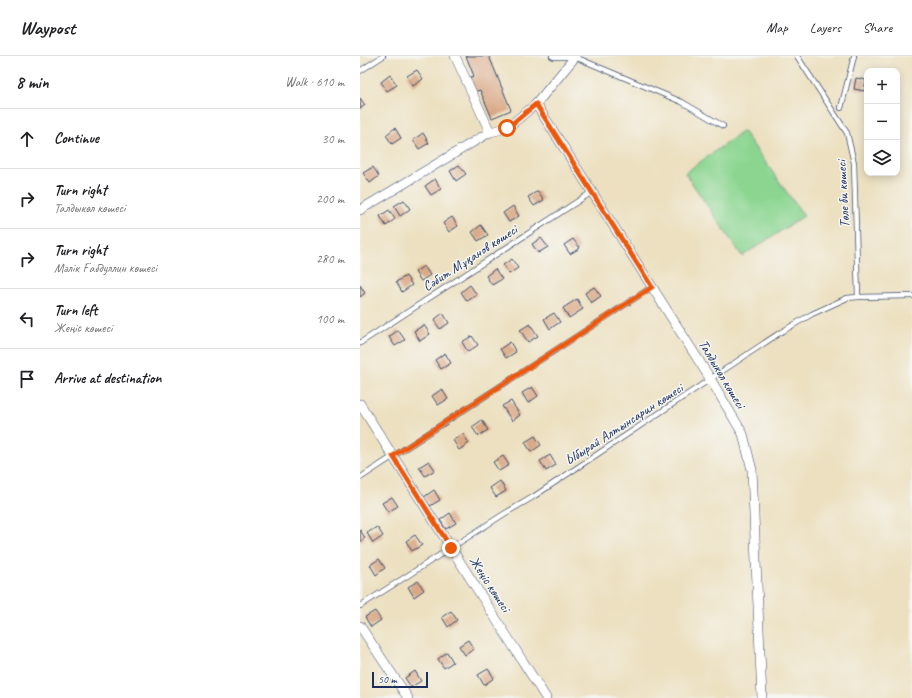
<!DOCTYPE html>
<meta charset="utf-8">
<style>
:root{--surface:#fff;--page:#f6f6f6;--text:#202124;--muted:#757577;--line:#e0e0e0}
body{margin:0;font-family:Caveat,sans-serif;background:var(--page);color:var(--text)}
.controls{position:absolute;right:12px;top:12px;display:grid;overflow:hidden;border-radius:8px;box-shadow:0 2px 10px #0003}
.controls button{width:36px;height:36px;display:grid;place-items:center;padding:0;border:0;border-bottom:1px solid var(--line);background:var(--surface);color:var(--text);font:20px sans-serif}
.scale{position:absolute;left:12px;bottom:10px;width:56px;box-sizing:border-box;padding-left:4px;border:2px solid #1b2f5e;border-top:0;font-size:11px;line-height:14px;white-space:nowrap;color:#1b2f5e;-webkit-text-stroke:3px #f6f6f2;paint-order:stroke}
.stop{position:absolute;width:12px;height:12px;margin:-9px;border:3px solid #ea580c;border-radius:50%;background:#fff}
.stop.end{background:#ea580c;border-color:#fff;box-shadow:0 1px 4px #0008}
.list{margin:0;padding:0;list-style:none}
h2{display:flex;justify-content:space-between;align-items:center;height:52px;margin:0;padding:0 16px;font-size:17px}
h2 small{font-size:13px;font-weight:400;color:var(--muted)}
.list li{display:grid;grid-template-columns:26px 1fr auto;gap:12px;align-items:center;box-sizing:border-box;height:60px;padding:0 16px;border-top:1px solid var(--line)}
.list b{display:block;font-size:15px;white-space:nowrap}
.list p{margin:0;font-size:13px;white-space:nowrap;color:var(--muted)}
.list em{font-size:13px;font-style:normal;color:var(--muted)}
.icon{flex:none;width:22px;height:22px;fill:none;stroke:currentColor;stroke-width:2;stroke-linecap:round;stroke-linejoin:round}
.map{position:relative;flex:none;width:552px;height:642px;overflow:hidden}
header{display:flex;align-items:center;gap:24px;box-sizing:border-box;height:56px;padding:0 20px;background:var(--surface);border-bottom:1px solid var(--line)}
header strong{font-size:19px}
nav{display:flex;gap:22px;margin-inline-start:auto;font-size:14px}
main{display:flex}
aside{flex:1;background:var(--surface)}
.map>svg:first-child{display:block}
</style>
<header>
<strong>Waypost</strong>
<nav><a>Map</a><a>Layers</a><a>Share</a></nav>
</header>
<main>
<aside>
<h2>8 min<small>Walk · 610 m</small></h2>
<ul class="list">
<li><svg class="icon" aria-label="ahead" viewBox="0 0 24 24"><path d="M12 20V5M6 11l6-6 6 6"/></svg><div><b>Continue</b></div><em>30 m</em></li>
<li><svg class="icon" aria-label="right" viewBox="0 0 24 24"><path d="M7 20v-9h11M14 6l5 5-5 5"/></svg><div><b>Turn right</b><p>Талдыкөл көшесі</p></div><em>200 m</em></li>
<li><svg class="icon" aria-label="right" viewBox="0 0 24 24"><path d="M7 20v-9h11M14 6l5 5-5 5"/></svg><div><b>Turn right</b><p>Мәлік Ғабдуллин көшесі</p></div><em>280 m</em></li>
<li><svg class="icon" aria-label="left" viewBox="0 0 24 24"><path d="M17 20v-9H6M10 6l-5 5 5 5"/></svg><div><b>Turn left</b><p>Жеңіс көшесі</p></div><em>100 m</em></li>
<li><svg class="icon" aria-label="arrive" viewBox="0 0 24 24"><path d="M6 21V4h12l-3 4 3 4H6"/></svg><div><b>Arrive at destination</b></div></li>
</ul>
</aside>
<div class="map">
<svg width="552" height="642" viewBox="0 0 552 642">
<rect width="100%" height="100%" fill="#f6f6f2"/>
<filter id="ink" filterUnits="userSpaceOnUse"><feTurbulence type="fractalNoise" baseFrequency=".025" numOctaves="2"/><feDisplacementMap in="SourceGraphic" scale="8" xChannelSelector="R" yChannelSelector="G"/><feConvolveMatrix kernelMatrix="1 2 1 2 8 2 1 2 1" color-interpolation-filters="sRGB"/></filter>
<filter id="wash" filterUnits="userSpaceOnUse"><feTurbulence type="fractalNoise" baseFrequency=".012" numOctaves="4" result="noise"/><feDisplacementMap in="SourceGraphic" scale="16" xChannelSelector="R" yChannelSelector="G"/><feGaussianBlur stdDeviation="0.9" result="paint"/><feColorMatrix in="noise" values="0 0 0 0 0 0 0 0 0 0 0 0 0 0 0 0 0 1.4 0 .05"/><feComposite in="paint" operator="in"/></filter>
<g filter="url(#wash)">
<rect width="100%" height="100%" fill="#ece0c0"/>
<!-- green -->
<polygon fill="#8bd591" stroke="#538278" points="383,75 444,160 382,200 325,117"/>
<g id="blocks">
<!-- building -->
<g fill="#d9a885">
<polygon points="106,0 129,0 151,54 132,62 120,34 114,36 108,22 114,20"/>
<polygon points="57,14 63,23 53,30 47,20"/>
<polygon points="30,19 37,29 27,35 21,26"/>
<polygon points="496,22 506,24 504,35 494,33"/>
<polygon points="0,42 5,49 0,53"/>
<polygon points="35,72 41,82 32,88 26,79"/>
<polygon points="63,77 69,87 59,93 53,84"/>
<polygon points="99,109 106,118 96,125 90,115"/>
<polygon points="13,111 19,120 10,127 3,117"/>
<polygon points="75,123 81,133 71,139 65,130"/>
<polygon points="178,135 184,144 174,150 168,141"/>
<polygon points="44,144 50,153 40,160 34,150"/>
<polygon points="153,150 159,160 149,166 143,157"/>
<polygon points="29,154 35,163 26,170 20,160"/>
<polygon points="92,161 98,170 89,176 83,167"/>
<polygon points="121,169 128,179 118,185 112,176"/>
<polygon points="181,182 188,191 178,197 172,188"/>
<polygon points="213,183 220,192 210,198 204,189"/>
<polygon points="152,203 158,212 149,218 143,209"/>
<polygon points="64,210 70,219 61,225 55,216"/>
<polygon points="135,213 142,223 132,229 126,220"/>
<polygon points="46,220 52,229 42,236 36,226"/>
<polygon points="0,229 5,237 0,241"/>
<polygon points="110,229 117,239 107,245 101,236"/>
<polygon points="234,231 241,240 231,247 225,237"/>
<polygon points="217,243 223,253 209,262 203,252"/>
<polygon points="83,257 89,267 80,273 74,264"/>
<polygon points="194,257 200,266 190,273 184,263"/>
<polygon points="170,268 178,280 168,286 160,274"/>
<polygon points="64,269 70,278 60,285 54,275"/>
<polygon points="38,274 45,284 35,290 29,281"/>
<polygon points="112,280 118,289 108,296 102,286"/>
<polygon points="150,286 156,296 146,302 140,293"/>
<polygon points="85,297 91,307 81,313 75,304"/>
<polygon points="172,331 178,340 168,347 162,337"/>
<polygon points="82,333 88,343 78,349 72,340"/>
<polygon points="151,345 160,359 152,365 142,350"/>
<polygon points="122,364 128,374 118,380 112,371"/>
<polygon points="103,378 109,387 99,394 93,384"/>
<polygon points="175,380 181,389 171,396 165,386"/>
<polygon points="190,399 196,409 186,415 180,405"/>
<polygon points="143,400 149,409 139,415 133,406"/>
<polygon points="69,405 75,414 65,420 59,411"/>
<polygon points="140,425 146,435 136,441 130,432"/>
<polygon points="74,434 80,444 70,450 64,441"/>
<polygon points="32,441 38,450 28,456 22,447"/>
<polygon points="90,457 96,467 86,473 80,464"/>
<polygon points="17,471 23,480 13,487 7,477"/>
<polygon points="0,474 5,482 0,486"/>
<polygon points="55,479 62,489 52,495 46,485"/>
<polygon points="19,503 25,512 16,519 10,509"/>
<polygon points="58,525 64,534 54,541 48,531"/>
<polygon points="15,555 21,564 11,571 5,561"/>
<polygon points="91,555 97,564 88,571 82,561"/>
<polygon points="108,584 114,593 105,599 99,590"/>
<polygon points="87,596 93,606 84,612 78,603"/>
<polygon points="128,613 134,622 124,629 118,619"/>
<polygon points="55,615 61,625 51,631 45,622"/>
</g>
</g>
</g>
<g filter="url(#ink)">
<use href="#blocks" fill-opacity="0" stroke="#3a4a6d" stroke-width="1"/>
<g fill="none" stroke-linecap="round" stroke-linejoin="round">
<defs>
<g id="service">
<polyline points="192,0 194,1 215,1 322,46 363,70"/>
<polyline points="437,0 487,77 494,107 498,241"/>
<polyline points="0,15 23,0"/>
<polyline points="481,52 494,0"/>
<polyline points="0,287 232,136"/>
<polyline points="0,422 292,231"/>
<polyline points="0,550 144,458 173,441 418,278 452,258 487,242 498,241 552,240"/>
</g>
<g id="minor">
<polyline points="95,0 130,76"/>
<polyline points="176,48 232,136 351,324 383,378 392,414 402,642"/>
<polyline points="0,154 130,76 147,72 176,48 215,1"/>
<polyline points="0,348 186,642"/>
<polyline points="0,570 48,642"/>
</g>
</defs>
<!-- service casing -->
<use href="#service" stroke="#3a4a6d" stroke-width="6"/>
<!-- minor casing -->
<use href="#minor" stroke="#3a4a6d" stroke-width="10"/>
<!-- service -->
<use href="#service" stroke="#fff" stroke-width="4.5"/>
<!-- minor -->
<use href="#minor" stroke="#fff" stroke-width="9"/>
</g>
</g>
<g fill="none" stroke-linecap="round" stroke-linejoin="round" filter="url(#ink)">
<!-- route -->
<polyline stroke="#ea580c" stroke-width="5" points="91,492 33,400 292,231 176,48 147,72"/>
</g>
<g text-anchor="middle" dominant-baseline="central" stroke-width="3" stroke-linejoin="round" paint-order="stroke">
<!-- street labels -->
<g font-size="14" fill="#1b2f5e" stroke="#f6f6f2">
<text transform="translate(483 138) rotate(-93)">Төле би көшесі</text>
<text transform="translate(110 202) rotate(-33)">Сәбит Мұқанов көшесі</text>
<text transform="translate(362 318) rotate(59)">Талдыкөл көшесі</text>
<text transform="translate(264 368) rotate(-33)">Ыбырай Алтынсарин көшесі</text>
<text transform="translate(130 528) rotate(57)">Жеңіс көшесі</text>
</g>
</g>
</svg>
<div class="controls">
<button>+</button>
<button>−</button>
<button><svg class="icon" aria-label="layers" viewBox="0 0 24 24"><path d="M12 4l9 5-9 5-9-5zM3 14l9 5 9-5"/></svg></button>
</div>
<div class="scale">50 m</div>
<div class="stop" style="left:147px;top:72px"></div>
<div class="stop end" style="left:91px;top:492px"></div>
</div>
</main>
